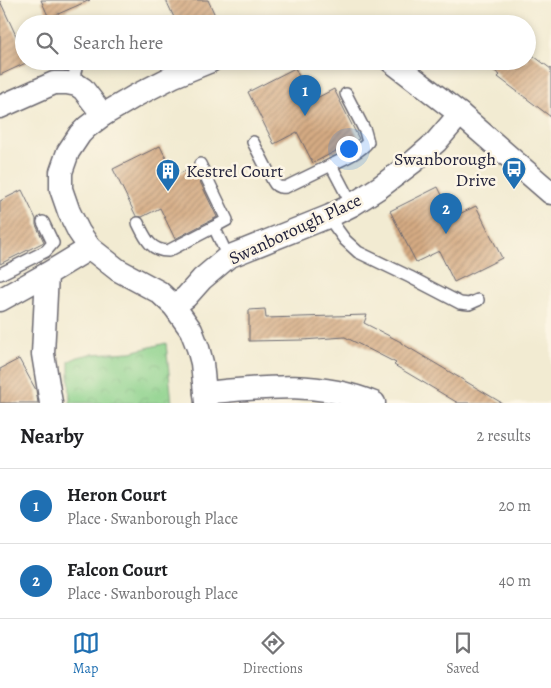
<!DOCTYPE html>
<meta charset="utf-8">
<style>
:root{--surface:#fff;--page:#f6f6f6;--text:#202124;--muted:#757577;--line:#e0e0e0;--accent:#1f6fb2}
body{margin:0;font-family:Alegreya,serif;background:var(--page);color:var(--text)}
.you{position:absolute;left:348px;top:148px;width:18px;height:18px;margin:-12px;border:4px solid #fff;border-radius:50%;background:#1a73e8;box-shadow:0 0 0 8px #1a73e833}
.badge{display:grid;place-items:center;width:32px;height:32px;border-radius:50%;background:var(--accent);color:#fff;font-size:16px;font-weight:700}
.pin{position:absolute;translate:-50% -41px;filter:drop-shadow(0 1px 2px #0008)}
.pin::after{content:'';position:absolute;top:26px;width:18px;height:15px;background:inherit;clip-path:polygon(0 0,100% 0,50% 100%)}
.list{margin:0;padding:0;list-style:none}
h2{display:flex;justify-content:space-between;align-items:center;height:65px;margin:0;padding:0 20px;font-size:21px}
h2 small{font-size:16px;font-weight:400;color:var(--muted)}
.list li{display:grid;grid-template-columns:32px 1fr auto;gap:15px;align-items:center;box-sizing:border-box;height:75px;padding:0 20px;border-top:1px solid var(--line)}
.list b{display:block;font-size:19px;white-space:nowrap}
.list p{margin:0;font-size:16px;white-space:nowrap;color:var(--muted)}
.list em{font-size:16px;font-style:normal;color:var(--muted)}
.icon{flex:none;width:28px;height:28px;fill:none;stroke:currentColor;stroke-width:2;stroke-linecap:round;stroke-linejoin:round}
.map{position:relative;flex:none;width:551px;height:403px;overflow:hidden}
.search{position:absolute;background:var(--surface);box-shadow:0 2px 8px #0003;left:15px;right:15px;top:15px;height:55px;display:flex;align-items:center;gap:12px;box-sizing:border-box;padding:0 18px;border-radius:28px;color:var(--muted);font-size:19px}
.sheet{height:215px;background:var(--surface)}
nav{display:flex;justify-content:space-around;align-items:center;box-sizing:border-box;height:70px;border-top:1px solid var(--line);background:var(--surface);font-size:14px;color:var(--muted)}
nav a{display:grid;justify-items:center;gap:2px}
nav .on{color:var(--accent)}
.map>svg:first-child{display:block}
</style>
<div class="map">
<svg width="551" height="403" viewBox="0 0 551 403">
<defs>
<pattern id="park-crowns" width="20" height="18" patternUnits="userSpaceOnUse" patternTransform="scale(1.25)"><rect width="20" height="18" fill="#8bd18b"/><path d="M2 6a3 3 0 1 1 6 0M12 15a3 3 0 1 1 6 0" fill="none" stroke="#78b379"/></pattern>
<pattern id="building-hatch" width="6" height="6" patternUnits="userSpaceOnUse" patternTransform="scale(1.25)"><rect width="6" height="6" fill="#d5ab83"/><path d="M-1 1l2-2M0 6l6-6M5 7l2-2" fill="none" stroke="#ac8b6c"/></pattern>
</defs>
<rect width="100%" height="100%" fill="#fcf5e5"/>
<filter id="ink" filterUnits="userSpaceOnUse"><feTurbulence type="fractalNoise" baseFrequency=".02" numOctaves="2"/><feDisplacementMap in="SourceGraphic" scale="10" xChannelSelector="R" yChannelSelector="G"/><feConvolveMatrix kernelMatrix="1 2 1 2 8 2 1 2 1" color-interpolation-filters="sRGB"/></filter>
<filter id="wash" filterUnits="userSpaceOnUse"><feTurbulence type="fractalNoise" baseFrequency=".0096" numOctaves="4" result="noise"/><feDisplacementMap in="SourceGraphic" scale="20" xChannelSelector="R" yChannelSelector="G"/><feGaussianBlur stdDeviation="1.12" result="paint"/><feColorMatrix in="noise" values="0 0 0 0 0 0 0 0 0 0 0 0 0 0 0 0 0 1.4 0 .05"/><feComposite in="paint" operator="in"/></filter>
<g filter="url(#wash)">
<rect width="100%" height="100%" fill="#f2ebd2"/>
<!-- park -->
<polygon fill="url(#park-crowns)" stroke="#567a63" points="166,343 172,403 70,403 69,371 69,361 78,357 90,354 131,352"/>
<g id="blocks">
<!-- building -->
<g fill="url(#building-hatch)">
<polygon points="41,0 90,0 49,18"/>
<polygon points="166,0 208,0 219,24 177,24"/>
<polygon points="0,1 24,53 24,61 28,62 0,75"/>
<polygon points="527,51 551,69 551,117 498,77 500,75 481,61 527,61"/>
<polygon points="295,68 311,101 334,89 359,139 313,163 297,132 274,144 248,92"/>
<polygon points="160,146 175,176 193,167 217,217 175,239 160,208 142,217 136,216 113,169"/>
<polygon points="438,187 453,217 476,206 502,258 454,282 439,251 416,262 390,211"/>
<polygon points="22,190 36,219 36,225 44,242 0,264 0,201"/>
<polygon points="265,309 266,318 367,315 364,323 401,342 401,343 502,403 458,403 394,365 396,363 345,337 303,340 249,341 249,310"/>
<polygon points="19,359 36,390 38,403 0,403 0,369"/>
</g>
</g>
</g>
<g filter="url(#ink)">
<use href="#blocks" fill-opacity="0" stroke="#6b6870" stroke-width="1"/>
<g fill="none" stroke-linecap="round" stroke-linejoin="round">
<defs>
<g id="service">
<polyline points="72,83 78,61"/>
<path d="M253 142 273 181C276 187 280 188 286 187L331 165 352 205"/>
<polyline points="200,164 227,220 214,227 228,257"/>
<path d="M331 165C343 159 359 153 368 142L365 131 346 94"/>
<polyline points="330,216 334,225 345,240 358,252 410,277 460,303 469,304 478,300"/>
<path d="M138 223C145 237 150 251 168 251L214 227"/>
<polyline points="0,274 46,251 53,243 43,222"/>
</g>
<g id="minor">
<polyline points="391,61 460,114 551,193"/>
<polyline points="0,107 54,83 67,83 77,85 83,89 103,115"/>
<polyline points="47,274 43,354 51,403"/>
<polyline points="0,300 47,274 90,248"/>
<polyline points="174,306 186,297 202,279 228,257 330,216 352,205 380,187 413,162 436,142 460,114"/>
<path d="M205 393C264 387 318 380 374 403"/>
<polyline points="206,403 202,363 198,348 191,330 174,306 159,292 118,270 90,248 79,232 69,212 61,189 61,172 68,152 80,134 87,127 103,115 137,95 174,76 211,61"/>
</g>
</defs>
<!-- service casing -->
<use href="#service" stroke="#6b6870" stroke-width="14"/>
<!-- minor casing -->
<use href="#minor" stroke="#6b6870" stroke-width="25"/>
<!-- service -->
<use href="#service" stroke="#fff" stroke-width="11"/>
<!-- minor -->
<use href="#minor" stroke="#fff" stroke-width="22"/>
</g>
</g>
<!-- icons -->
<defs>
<symbol id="bus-pin" viewBox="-11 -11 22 30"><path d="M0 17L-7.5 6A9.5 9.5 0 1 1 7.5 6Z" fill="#1f6fb2" stroke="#fcf5e5"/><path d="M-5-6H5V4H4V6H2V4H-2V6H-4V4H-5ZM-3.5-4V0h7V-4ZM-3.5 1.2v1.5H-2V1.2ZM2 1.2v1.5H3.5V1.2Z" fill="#fff"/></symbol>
<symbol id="building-pin" viewBox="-11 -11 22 30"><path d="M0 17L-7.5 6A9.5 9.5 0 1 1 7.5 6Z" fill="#1f6fb2" stroke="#fcf5e5"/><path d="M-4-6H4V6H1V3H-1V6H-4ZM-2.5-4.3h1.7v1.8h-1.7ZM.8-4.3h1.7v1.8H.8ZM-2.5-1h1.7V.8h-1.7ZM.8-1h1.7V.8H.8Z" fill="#fff"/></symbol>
</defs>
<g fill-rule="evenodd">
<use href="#bus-pin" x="500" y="155" width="28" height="38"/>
<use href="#building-pin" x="154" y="157" width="28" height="38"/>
</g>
<g text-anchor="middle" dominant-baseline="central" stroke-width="5" stroke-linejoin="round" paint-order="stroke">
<!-- poi labels -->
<g font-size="18" fill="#22223b" stroke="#fcf5e5" text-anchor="end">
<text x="496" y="159">Swanborough<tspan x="496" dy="21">Drive</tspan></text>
<text x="186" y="171" text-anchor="start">Kestrel Court</text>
</g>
<!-- street labels -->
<g font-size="18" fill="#22223b" stroke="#fcf5e5">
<text transform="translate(295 229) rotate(-25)">Swanborough Place</text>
</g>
</g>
</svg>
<div class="you"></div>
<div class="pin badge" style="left:305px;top:116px">1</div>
<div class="pin badge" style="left:446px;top:234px">2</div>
<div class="search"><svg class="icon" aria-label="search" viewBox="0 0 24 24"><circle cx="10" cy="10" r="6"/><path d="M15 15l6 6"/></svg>Search here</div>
</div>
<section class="sheet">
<h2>Nearby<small>2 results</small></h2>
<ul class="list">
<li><span class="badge">1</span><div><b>Heron Court</b><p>Place · Swanborough Place</p></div><em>20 m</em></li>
<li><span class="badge">2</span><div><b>Falcon Court</b><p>Place · Swanborough Place</p></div><em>40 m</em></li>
</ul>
</section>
<nav>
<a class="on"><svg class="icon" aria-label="map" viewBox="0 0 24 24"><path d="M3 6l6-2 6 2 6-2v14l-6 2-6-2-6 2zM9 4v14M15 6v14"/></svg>Map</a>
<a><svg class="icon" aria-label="directions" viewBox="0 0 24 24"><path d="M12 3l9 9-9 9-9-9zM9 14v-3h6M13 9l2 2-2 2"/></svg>Directions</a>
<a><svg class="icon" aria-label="saved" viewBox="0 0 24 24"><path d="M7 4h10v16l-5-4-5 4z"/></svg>Saved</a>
</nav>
